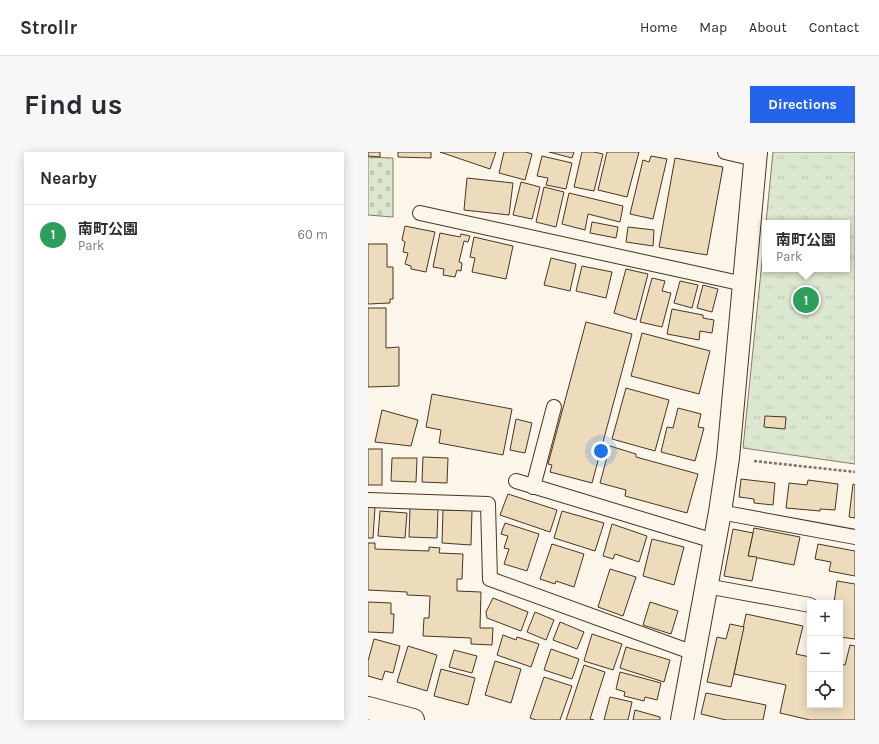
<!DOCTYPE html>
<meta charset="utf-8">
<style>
:root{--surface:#fff;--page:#f7f7f7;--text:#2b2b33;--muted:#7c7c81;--line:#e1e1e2;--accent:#2563eb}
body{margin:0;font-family:Karla,"Noto Sans JP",sans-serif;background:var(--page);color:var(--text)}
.controls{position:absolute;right:12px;bottom:12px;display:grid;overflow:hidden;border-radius:0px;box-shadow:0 2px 10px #0003}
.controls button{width:36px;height:36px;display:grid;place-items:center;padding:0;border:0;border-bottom:1px solid var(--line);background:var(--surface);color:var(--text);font:20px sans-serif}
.you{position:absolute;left:233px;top:299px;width:14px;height:14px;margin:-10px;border:3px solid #fff;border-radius:50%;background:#1a73e8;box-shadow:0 0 0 6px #1a73e833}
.badge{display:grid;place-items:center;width:26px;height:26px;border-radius:50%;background:var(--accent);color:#fff;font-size:13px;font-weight:700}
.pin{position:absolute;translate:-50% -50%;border:2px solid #fff;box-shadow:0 1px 4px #0006}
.popup{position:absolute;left:394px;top:68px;width:88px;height:52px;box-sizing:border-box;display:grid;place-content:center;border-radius:0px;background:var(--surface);filter:drop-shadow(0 1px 3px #0005);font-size:13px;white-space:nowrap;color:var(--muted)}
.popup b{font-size:15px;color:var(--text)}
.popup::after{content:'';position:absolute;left:50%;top:100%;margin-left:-8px;border:8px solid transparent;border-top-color:var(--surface)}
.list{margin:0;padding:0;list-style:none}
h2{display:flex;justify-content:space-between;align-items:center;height:52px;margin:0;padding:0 16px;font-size:17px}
h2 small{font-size:13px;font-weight:400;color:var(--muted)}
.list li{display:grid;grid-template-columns:26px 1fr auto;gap:12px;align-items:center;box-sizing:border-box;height:60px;padding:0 16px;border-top:1px solid var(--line)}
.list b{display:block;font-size:15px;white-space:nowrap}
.list p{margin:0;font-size:13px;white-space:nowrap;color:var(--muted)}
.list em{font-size:13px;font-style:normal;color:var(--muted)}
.icon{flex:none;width:22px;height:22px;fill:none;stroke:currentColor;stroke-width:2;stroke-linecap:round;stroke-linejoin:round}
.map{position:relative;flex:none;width:487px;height:568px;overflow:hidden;border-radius:0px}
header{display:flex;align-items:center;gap:24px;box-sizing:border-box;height:56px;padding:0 20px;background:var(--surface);border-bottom:1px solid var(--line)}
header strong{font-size:19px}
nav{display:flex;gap:22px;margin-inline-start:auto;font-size:14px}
.intro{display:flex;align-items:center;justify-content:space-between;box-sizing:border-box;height:96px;padding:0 24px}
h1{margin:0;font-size:28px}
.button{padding:10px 18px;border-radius:0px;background:var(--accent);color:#fff;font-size:14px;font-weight:700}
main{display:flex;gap:24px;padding:0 24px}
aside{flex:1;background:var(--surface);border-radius:0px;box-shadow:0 2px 10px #0003}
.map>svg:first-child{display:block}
</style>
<header>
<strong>Strollr</strong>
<nav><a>Home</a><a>Map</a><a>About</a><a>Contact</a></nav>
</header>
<div class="intro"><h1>Find us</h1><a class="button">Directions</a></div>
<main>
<aside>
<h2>Nearby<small></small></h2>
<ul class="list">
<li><span class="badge" style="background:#2e9e5b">1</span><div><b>南町公園</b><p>Park</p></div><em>60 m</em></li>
</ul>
</aside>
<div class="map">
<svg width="487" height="568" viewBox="0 0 487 568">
<defs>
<pattern id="cemetery-stones" width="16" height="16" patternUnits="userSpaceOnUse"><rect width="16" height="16" fill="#dce7d0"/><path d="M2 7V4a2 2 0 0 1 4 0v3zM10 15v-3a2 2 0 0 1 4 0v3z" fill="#bec7b2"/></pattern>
<pattern id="park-tufts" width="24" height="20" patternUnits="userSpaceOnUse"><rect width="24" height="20" fill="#dce7d0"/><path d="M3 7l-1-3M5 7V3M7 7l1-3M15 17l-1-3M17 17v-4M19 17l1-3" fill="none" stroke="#bec7b2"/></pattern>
</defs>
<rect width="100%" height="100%" fill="#fbf6e9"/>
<!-- cemetery -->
<polygon fill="url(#cemetery-stones)" stroke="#887966" points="0,5 25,6 25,65 0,63"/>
<!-- park -->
<polygon fill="url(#park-tufts)" stroke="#887966" points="405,0 487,0 487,312 375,296 397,80 397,117 479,117 479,71 398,71"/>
<!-- building -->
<g fill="#ecdcbc" stroke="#4a3520">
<polygon points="0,0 12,0 12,5 0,4"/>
<polygon points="30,0 63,0 63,6 30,5"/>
<polygon points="72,0 128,0 122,17"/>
<polygon points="136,0 158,0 164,2 157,28 131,21"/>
<polygon points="181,0 206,0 204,6"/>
<polygon points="214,0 226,0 235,2 226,39 206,35"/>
<polygon points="239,0 271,0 259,45 230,38"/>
<polygon points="174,4 204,11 198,37 178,33 180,26 169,24"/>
<polygon points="283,4 299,7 285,67 262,62 275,8 281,10"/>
<polygon points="307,6 355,15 339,103 291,95"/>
<polygon points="99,26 145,31 141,63 96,58"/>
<polygon points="153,30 172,35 164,67 145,63"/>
<polygon points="176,35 196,40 188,75 168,70"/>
<polygon points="201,41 255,54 252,70 220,62 217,78 194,72"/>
<polygon points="224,70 250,75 248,86 222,81"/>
<polygon points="37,74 67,80 58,120 43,117 43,114 37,112 40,101 35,100 37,90 34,88"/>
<polygon points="260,75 286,78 285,94 258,90"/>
<polygon points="72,81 92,85 93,82 102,84 100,90 96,89 91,110 94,111 93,119 89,118 87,125 75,123 76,117 65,115"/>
<polygon points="106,85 145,94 138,127 104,120 107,106 102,105"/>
<polygon points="0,92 19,92 19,115 25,115 25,147 22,147 22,151 0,152"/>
<polygon points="183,106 208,112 202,139 176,133"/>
<polygon points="214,114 244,120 238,146 208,139"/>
<polygon points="258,117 280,122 268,168 246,161"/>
<polygon points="284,126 297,129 294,139 303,141 294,175 272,170"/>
<polygon points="312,129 330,133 324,156 306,151"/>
<polygon points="335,133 350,137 344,160 329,156"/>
<polygon points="0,156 18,156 18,196 31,195 31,234 0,235"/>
<polygon points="304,157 335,163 335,166 346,168 344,181 332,179 331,188 299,182"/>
<polygon points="218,170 264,182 224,331 182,320 184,313 180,312"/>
<polygon points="274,181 342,199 331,242 263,224"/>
<polygon points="258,236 301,248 287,299 244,287"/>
<polygon points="64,242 144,257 135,303 71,291 73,278 58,275"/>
<polygon points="310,256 333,262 330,275 336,276 327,309 293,300 299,275 305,276"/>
<polygon points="14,258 50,268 43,294 7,290"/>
<polygon points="397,264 418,265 417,277 396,275"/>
<polygon points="148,267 164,271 157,301 142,298"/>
<polygon points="242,294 268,302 268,305 330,322 319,361 257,344 258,338 232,331"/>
<rect x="0" y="297" width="14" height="36"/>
<polygon points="55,305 80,306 79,331 54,330"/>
<polygon points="24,306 49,306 48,330 23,329"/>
<polygon points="373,327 407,331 405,353 386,351 386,347 371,345"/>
<polygon points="440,328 470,332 467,358 452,357 452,359 418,356 421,331 439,333"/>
<polygon points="485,332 487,333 487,366 481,365"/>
<polygon points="140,342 189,358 182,380 132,363"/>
<polygon points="0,355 7,355 5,386 0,386"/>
<polygon points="42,356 70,357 69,386 41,385"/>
<polygon points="75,358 104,358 103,393 74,391"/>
<polygon points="12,359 39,361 37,386 10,384"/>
<polygon points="194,359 236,371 227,399 186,386"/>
<polygon points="137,371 171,382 159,419 136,412 141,397 136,396 140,384 133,382"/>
<polygon points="244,372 279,384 271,410 247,402 245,407 235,404"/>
<polygon points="386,376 432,385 426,413 380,404"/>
<polygon points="365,377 385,381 380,404 389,405 384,429 356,424"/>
<polygon points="284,387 316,395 306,433 275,424"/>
<polygon points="0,391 7,391 7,397 61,399 61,395 72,396 71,401 95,402 94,427 89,427 89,439 113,440 112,476 125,476 124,493 103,492 103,486 55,484 56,466 61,466 62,444 39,443 39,440 0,438"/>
<polygon points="184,392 216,402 206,435 188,429 187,432 172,427"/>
<polygon points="450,392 487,399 487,424 461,419 463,410 447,407"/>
<polygon points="242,417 268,425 255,464 230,455"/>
<polygon points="469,429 487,432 487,487 472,485 472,451 466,451"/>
<polygon points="125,446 160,460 153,479 119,466 118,460"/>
<polygon points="0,450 23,451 23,462 26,462 25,481 0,480"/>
<polygon points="282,450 310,459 303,482 275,473"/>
<polygon points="167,460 186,468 178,488 159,480"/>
<polygon points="378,462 435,474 428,502 442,505 442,553 472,553 472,512 477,513 482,493 487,494 487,568 442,568 412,561 418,533 366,522"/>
<polygon points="192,470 216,480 209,497 185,488"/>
<polygon points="362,472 376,475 363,535 339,530 349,485 358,487"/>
<polygon points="224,482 254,492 245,518 216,509"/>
<polygon points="135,483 148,488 149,485 171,492 163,515 129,503"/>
<polygon points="6,487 32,494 25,521 17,519 14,528 0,524 0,509"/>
<polygon points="40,494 69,503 59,539 29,530"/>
<polygon points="258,495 302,508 296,530 252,516"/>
<polygon points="183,497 211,507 204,527 176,518"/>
<polygon points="86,498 109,504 104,521 81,515"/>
<polygon points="127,509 153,517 143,551 117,543"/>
<polygon points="216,513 237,520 222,567 226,568 198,568"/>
<polygon points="73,517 107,526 100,553 66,544"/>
<polygon points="252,520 293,531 289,548 277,545 276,549 256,544 257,540 248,537"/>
<polygon points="176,525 204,534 192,568 168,568 162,566"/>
<polygon points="338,541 398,553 395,568 358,568 333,562"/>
<polygon points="242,545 264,550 260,568 236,568"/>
<polygon points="267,558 292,565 292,568 265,568"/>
</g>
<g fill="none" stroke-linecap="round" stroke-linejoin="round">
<defs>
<g id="lane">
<polyline points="357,0 387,7"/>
<polyline points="52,61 376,132"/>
<polyline points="148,329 346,389"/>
<polyline points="165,335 186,255"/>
<polyline points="0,348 120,352 122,427 326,501"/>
<polyline points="352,360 487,385"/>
<polyline points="338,434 442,453"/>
</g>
<g id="secondary">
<polyline points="0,556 45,568"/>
<polyline points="314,568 352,360 360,306 388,0"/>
</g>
</defs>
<!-- lane casing -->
<use href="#lane" stroke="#4a3520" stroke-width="16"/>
<!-- secondary casing -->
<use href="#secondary" stroke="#4a3520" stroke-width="24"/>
<!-- path -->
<polyline stroke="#7f6f5c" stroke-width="2.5" stroke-dasharray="3 2" stroke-linecap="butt" points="386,309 487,320"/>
<!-- lane -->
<use href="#lane" stroke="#fbf6e9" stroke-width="14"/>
<!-- secondary -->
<use href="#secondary" stroke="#fbf6e9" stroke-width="22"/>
</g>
</svg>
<div class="controls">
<button>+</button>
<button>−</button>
<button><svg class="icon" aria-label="locate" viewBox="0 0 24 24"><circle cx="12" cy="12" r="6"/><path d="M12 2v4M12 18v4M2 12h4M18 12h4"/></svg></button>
</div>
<div class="you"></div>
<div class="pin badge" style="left:438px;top:148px;background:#2e9e5b">1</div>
<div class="popup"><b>南町公園</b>Park</div>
</div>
</main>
